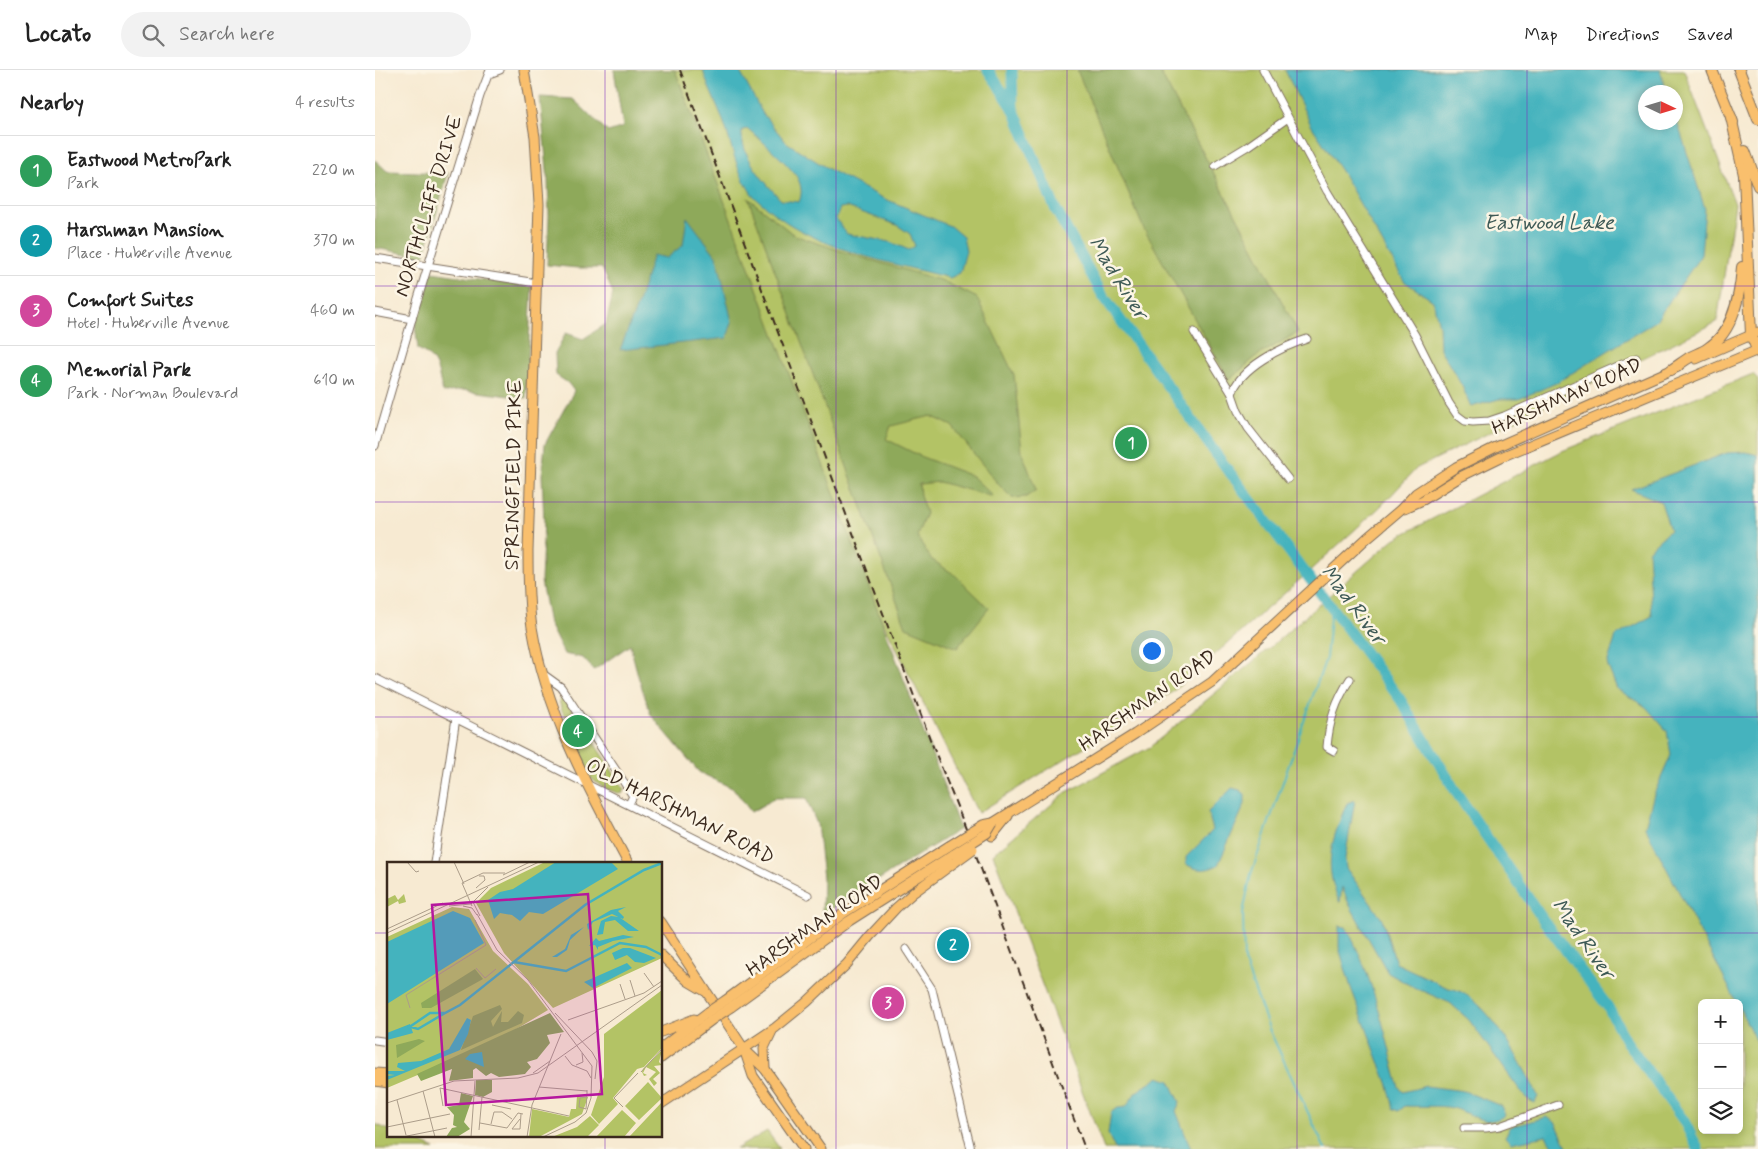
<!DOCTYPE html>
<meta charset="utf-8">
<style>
:root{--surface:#fff;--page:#f2f2f2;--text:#222;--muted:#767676;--line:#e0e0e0;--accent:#db2777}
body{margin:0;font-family:Mynerve,sans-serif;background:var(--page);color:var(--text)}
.controls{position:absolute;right:15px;bottom:15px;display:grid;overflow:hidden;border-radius:8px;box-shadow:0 2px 8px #0003}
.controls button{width:45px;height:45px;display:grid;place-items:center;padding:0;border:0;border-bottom:1px solid var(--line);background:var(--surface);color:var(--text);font:25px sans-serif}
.compass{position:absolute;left:1263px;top:15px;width:45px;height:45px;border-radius:50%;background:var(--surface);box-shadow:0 2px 8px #0003;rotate:94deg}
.you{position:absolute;left:776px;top:580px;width:18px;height:18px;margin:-12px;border:4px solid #fff;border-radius:50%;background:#1a73e8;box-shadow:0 0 0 8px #1a73e833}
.badge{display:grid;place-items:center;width:32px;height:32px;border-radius:50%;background:var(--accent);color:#fff;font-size:16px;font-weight:700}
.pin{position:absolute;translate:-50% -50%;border:2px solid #fff;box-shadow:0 1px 5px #0006}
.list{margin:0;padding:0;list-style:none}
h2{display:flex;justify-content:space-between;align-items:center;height:65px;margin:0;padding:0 20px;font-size:21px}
h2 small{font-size:16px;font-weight:400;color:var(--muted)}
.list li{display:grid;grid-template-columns:32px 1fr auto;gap:15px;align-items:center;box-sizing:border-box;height:70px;padding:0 20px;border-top:1px solid var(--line)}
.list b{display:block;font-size:19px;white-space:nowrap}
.list p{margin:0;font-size:16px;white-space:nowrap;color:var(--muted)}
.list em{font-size:16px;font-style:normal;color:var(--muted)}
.icon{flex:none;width:28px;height:28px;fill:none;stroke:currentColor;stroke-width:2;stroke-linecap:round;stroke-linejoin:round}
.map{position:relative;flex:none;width:1383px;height:1079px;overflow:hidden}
header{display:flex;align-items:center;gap:30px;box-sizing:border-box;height:70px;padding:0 25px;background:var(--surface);border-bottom:1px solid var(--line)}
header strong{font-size:24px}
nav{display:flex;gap:28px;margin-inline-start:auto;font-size:18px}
.search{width:350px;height:45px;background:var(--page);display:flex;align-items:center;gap:12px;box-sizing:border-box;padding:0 18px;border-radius:28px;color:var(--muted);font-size:19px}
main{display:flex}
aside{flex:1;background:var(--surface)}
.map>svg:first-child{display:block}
</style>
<header>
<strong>Locato</strong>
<div class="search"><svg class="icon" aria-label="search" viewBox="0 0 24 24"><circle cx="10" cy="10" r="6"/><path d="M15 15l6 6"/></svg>Search here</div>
<nav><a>Map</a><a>Directions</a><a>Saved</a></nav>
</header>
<main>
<aside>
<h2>Nearby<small>4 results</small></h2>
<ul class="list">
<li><span class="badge" style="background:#2e9e5b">1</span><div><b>Eastwood MetroPark</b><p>Park</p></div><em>220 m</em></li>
<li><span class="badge" style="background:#0f9aa8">2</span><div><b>Harshman Mansion</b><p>Place · Huberville Avenue</p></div><em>370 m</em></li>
<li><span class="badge" style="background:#d1479c">3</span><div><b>Comfort Suites</b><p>Hotel · Huberville Avenue</p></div><em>460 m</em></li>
<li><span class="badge" style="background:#2e9e5b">4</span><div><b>Memorial Park</b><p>Park · Norman Boulevard</p></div><em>610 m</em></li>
</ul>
</aside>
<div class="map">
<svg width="1383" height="1079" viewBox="0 0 1383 1079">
<rect width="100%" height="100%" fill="#fcf5e5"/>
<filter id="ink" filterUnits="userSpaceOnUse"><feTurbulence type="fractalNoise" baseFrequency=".02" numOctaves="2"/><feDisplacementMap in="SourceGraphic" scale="10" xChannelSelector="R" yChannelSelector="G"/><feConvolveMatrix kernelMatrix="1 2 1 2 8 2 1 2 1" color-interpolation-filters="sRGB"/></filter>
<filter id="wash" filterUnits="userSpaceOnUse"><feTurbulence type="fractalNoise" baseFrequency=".0096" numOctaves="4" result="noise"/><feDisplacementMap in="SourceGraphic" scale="20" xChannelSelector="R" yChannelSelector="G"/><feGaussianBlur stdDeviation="1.12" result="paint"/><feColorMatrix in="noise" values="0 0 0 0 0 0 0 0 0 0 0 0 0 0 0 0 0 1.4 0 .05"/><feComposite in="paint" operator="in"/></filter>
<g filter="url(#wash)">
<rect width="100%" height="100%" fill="#f7ead2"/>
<!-- green -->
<g fill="#b3c365" stroke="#777642" fill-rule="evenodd">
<path d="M284 0H1309L1360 134 1342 252 1042 398 1005 437 919 515 796 623 603 743 407 348ZM1270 22H1300V52H1270Z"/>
<path d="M1378 304 1383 309V1079H729L618 784 690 723 775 677 893 579 1019 469 1187 381ZM1327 933H1364V1060H1327Z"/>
<path d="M186 628H190L249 719 247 724C235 721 225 717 216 708L186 638 184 630Z"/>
<polygon points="0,1054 14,1060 14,1065 27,1065 60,1079 0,1079"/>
<polygon points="392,1061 405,1079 361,1079"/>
</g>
<!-- forest -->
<g fill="#8ea95a" stroke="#646a3c">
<polygon points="239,0 300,0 585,759 447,845 448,808 442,754 431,728 400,728 376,742 359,719 324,702 276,645 264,609 255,575 219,600 208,588 189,584 174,554 166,511 169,451 167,405 170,374 199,321 193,313 181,305 180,283 191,263 208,269 231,254 238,223 227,198 203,198 172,195 174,146 173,110 165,27 198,29 233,62 248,57"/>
<polygon points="702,0 784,0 923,262 882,286 854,310 768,157"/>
<polygon points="0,90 12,101 73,103 49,187 0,178"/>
<polygon points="373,128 419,165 472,183 568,211 602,228 639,305 647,382 661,420 651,427 637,428 623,414 577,356 556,346 516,356 511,369 547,387 597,406 619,427 564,412 544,414 545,426 551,443 542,466 556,489 580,505 614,538 582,578 531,557"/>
<path d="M57 202 157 217 151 328 87 320 68 323C62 302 65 290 43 279L40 255Z"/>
</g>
<!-- water -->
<g fill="#44b3be" stroke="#406e6e" fill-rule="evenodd">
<path d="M328 0H364L388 44 411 72 455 100 508 128 575 156 588 167 591 181 585 203 575 208C513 192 441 180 391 137 386 132 378 127 375 121 361 100 357 76 349 53 343 35 333 19 328 0ZM373 59C384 68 418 98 423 109 427 117 427 125 424 132L406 130C390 112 365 86 367 60ZM472 137 522 155 535 164 540 176 534 180 515 172 472 164 461 149 465 138Z"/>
<polygon points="910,0 1285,0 1292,22 1270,22 1270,52 1300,52 1301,48 1330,139 1326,185 1281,251 1181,313 1144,329 1124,329 1096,337 1087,316 1065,279 1064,255 1058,231 1029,211 968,104 936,55"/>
<polygon points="312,147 342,187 357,252 352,268 245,280 262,236 278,185 292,188 308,175"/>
<polygon points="1371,382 1383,385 1383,976 1364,937 1364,933 1362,933 1270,757 1279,724 1296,685 1292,661 1271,637 1242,619 1232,594 1241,566 1277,546 1273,480 1295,460 1286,432 1256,419 1352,383"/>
<path d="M857 718 865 720 870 724V734L843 795C832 801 821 801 811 794V787L838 760 833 742Z"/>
<path d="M980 730 970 789 971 798 1007 849 1021 893 1073 918C1110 921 1148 996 1163 1026L1160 1033 1154 1030 1144 1019 1094 950 1075 933 1038 917 1013 903 974 834 967 817 965 833C947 795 957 769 972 733Z"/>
<path d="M964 856 971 857C998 906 1010 963 1024 1017L1028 1022 1051 1016 1089 1021 1126 1036 1130 1045C1111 1059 1096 1043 1078 1038 1064 1035 1045 1037 1030 1036L1024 1041 1019 1039 1013 1015 976 918 964 878Z"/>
<polygon points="784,1007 795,1011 805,1032 801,1041 816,1079 740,1079 733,1064 736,1042 743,1038 751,1037 761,1022"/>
<polygon points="1172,1047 1181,1053 1193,1079 1179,1079 1171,1066 1136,1073 1130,1067 1135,1057"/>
</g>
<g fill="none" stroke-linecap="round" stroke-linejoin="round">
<!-- stream -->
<polyline stroke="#44b3be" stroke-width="2" points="950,1079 894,959 869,891 868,843 876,804 951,588 956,537"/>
<!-- river -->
<g stroke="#44b3be" stroke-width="11">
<polyline points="613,0 638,38"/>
<polyline points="637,0 638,38 681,140 727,224 841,384 1025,629 1083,725 1169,851 1233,937 1251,971 1309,1051 1323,1079"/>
</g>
</g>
</g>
<g filter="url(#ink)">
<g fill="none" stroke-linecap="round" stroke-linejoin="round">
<defs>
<g id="minor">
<polyline points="888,0 952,121 1040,265 1074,333 1082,345 1090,351 1098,352 1114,351 1129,346 1261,288"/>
<polyline points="114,4 125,0"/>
<polyline points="840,96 873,76 913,48"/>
<polyline points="0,188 162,213"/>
<polyline points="0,242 37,249"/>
<polyline points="819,262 857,324"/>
<polyline points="0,376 41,235 105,26 115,0"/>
<path d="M913 409 873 358 863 341 857 324C865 297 907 277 932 269"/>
<polyline points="168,604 186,617 258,726 254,734"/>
<polyline points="0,608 433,825"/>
<path d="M959 681 952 677C954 651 961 631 975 609"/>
<polyline points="59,793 81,648"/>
<polyline points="531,879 557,919 596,1079"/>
<polyline points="0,970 14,972"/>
<polyline points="1089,1058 1111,1058 1125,1056 1183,1035"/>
</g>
<g id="major">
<path d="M149 0 160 67 164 134 153 481C153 506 153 532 157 557 171 642 213 718 253 793"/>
<polyline points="1321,289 1383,262"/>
<polyline points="1030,438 1048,430 1085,407 1126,387 1383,280"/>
<polyline points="618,753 760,664 837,612 992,468 1025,440 1041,423 1081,397 1121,377 1303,297"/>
<polyline points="617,766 633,746"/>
<polyline points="286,852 369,979 378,1006 429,1079"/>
<polyline points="286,885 313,911 330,921"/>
<polyline points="351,930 469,843 574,776"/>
<polyline points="356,937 474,851 579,784"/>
<polyline points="286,962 319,949"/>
<polyline points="286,978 333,942"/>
<polyline points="371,981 390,999 446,1079"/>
<polyline points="286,988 338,949"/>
<polyline points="390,999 389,978 397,961"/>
<polyline points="0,1003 14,1004"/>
<polyline points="0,1011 14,1013"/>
<polyline points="286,1034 400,958 432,932 472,894 495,866 521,838 539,822 580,792"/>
</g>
<g id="highway">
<polyline points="1337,0 1358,52"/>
<polyline points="1364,0 1383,49"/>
<polyline points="1356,47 1369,105 1376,265 1383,282"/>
<polyline points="1370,81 1383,116"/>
<path d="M1296 300C1302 296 1309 291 1315 287 1321 284 1328 282 1333 278 1359 261 1365 225 1367 197"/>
</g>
</defs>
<!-- minor casing -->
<use href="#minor" stroke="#7d6d5d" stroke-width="9"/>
<!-- major casing -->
<use href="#major" stroke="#7d6d5d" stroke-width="11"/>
<!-- highway casing -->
<use href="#highway" stroke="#7d6d5d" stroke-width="12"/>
<!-- minor -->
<use href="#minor" stroke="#fff" stroke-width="7"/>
<!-- major -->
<use href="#major" stroke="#f9bf6d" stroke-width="9"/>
<!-- highway -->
<use href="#highway" stroke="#f9bf6d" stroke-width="10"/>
<!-- rail -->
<polyline stroke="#3b2a1e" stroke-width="2" stroke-dasharray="8 4" stroke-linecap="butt" points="305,0 555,669 595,769 710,1079"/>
<defs>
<g id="major-bridge">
<polyline points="574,776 608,755 618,753"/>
<polyline points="579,784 612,763 618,753"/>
<polyline points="580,792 598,779"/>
<polyline points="333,942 351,930"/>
<polyline points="338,949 356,937"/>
</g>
</defs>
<!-- major-bridge casing -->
<use href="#major-bridge" stroke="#7d6d5d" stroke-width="11" stroke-linecap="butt"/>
<!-- major-bridge -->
<use href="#major-bridge" stroke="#f9bf6d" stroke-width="9"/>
</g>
</g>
<!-- grid -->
<path fill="none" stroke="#7b2cbf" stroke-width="1" stroke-opacity="0.55" d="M230 0V793M461 0V1079M692 0V1079M922 0V1079M1152 0V1079M0 216H1383M0 432H1383M0 647H1383M0 863H14M286 863H1383M230 1065V1079"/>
<g text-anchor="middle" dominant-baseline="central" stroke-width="5" stroke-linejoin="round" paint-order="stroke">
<!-- street labels -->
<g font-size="20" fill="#3b2a1e" stroke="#fcf5e5">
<text transform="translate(54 136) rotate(-73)">NORTHCLIFF DRIVE</text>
<text transform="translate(1192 327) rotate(-24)">HARSHMAN ROAD</text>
<text transform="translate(139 405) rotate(-89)">SPRINGFIELD PIKE</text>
<text transform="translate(773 631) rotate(-35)">HARSHMAN ROAD</text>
<text transform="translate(305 742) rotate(27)">OLD HARSHMAN ROAD</text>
<text transform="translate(440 856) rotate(-35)">HARSHMAN ROAD</text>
</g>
<!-- water labels -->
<g font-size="21" font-style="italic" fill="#3e5a56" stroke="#fcf5e5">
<text x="1174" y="153">Eastwood Lake</text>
<text transform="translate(743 208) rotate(58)">Mad River</text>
<text transform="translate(978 535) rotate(53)">Mad River</text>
<text transform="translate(1208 869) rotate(55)">Mad River</text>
</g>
</g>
<!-- overview -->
<g transform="translate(12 792)">
<rect width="275" height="275" fill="#f7ead2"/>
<path d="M158 0H275V96L166 146 117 91 89 41 104 26ZM17 32 19 40 12 42 11 39 0 45V37L8 33 11 38ZM65 45 82 47 106 89 141 122 161 148 106 181 0 226V75ZM275 128V186L257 205 250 207 226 236 231 242 212 262 204 253 217 215V172ZM275 188 272 200 275 203 267 204 273 211 266 217 270 221 267 224 262 217 269 210 259 205 256 211 260 213 257 214 255 210 256 207ZM261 220 275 236 252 258 238 244ZM190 234 201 235 195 252 152 275H142L145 247 182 255 184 247H189ZM275 240V275H242ZM235 248 249 261 237 275H209ZM203 254 212 263 200 275H165L190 265Z" fill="#b3c365"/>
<path d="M88 107 96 117 44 146H35L34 141ZM113 143 115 147 104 159 106 165 115 149 114 160H121L131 149 137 153 135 161 74 188 86 154ZM163 151 177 170 160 173 163 181 150 197 140 200 144 205 138 212 112 215 104 211 99 214 89 206 86 208V216L62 219 65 207 34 219 30 212ZM32 177 38 179 10 196 9 183ZM89 218H105V230L96 235 88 233ZM74 231 86 234 77 260 83 267 70 275H59L65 266 70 265 66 263 67 253 60 245 72 243Z" fill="#8ea95a"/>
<path d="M169 0H224L231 7 156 52 142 50 133 59 125 53 113 51 107 57 101 38 113 30 126 27ZM239 45 231 49 237 55 236 57 225 52 206 60 201 68 200 62 224 48ZM66 49 83 56 97 81 0 142V80ZM224 54 232 55 252 69H241L228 58 218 60 216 72 210 73 214 59ZM197 65 183 78 180 88 170 95H155H165L178 87 184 73ZM236 73 247 75 226 79 211 85V88L208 83 202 84 209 76 212 79ZM236 86H243L269 96 257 101 248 100 240 93 228 98 225 91ZM240 101 245 106 206 126 197 120ZM80 156 84 158 81 172 73 188 0 218V214L8 213 0 212V209H18L10 205 11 201 34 199 62 187ZM23 162 26 171 0 178V171ZM95 190 97 205 78 197 83 192Z" fill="#44b3be"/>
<path fill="none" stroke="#44b3be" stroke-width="2.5" d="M127 100 179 109 233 81 259 85 275 93M24 165 31 167 58 151M21 166 43 151H58L73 143 198 43 257 8 275 1"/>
<path fill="none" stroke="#ac9d8a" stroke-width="1" d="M20 0 29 10 32 9M67 0 77 22M116 13 143 0M75 21 85 44M75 21 96 11H118M89 26 98 18 97 14H92M86 40 93 54M62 44 84 42 101 25M76 44 85 46 90 53M90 52 110 88 141 118 205 204 204 236 199 251 188 260 156 275M0 67 56 41M0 71 152 0M89 106 98 116 109 107M257 111 267 125M243 118 248 134M233 122 238 137M23 146 19 133 99 83 88 58M168 151 205 190 210 199 208 217M181 158 257 131 275 119M178 194 185 203 200 209 204 216M189 203 196 200 195 191M254 210 275 187M146 211 163 199M152 225 200 229M36 229 48 275M199 235 193 236 192 245 199 247 200 231V228M10 238 19 273M0 241 67 219 131 216 151 211 275 123M105 243 124 247M56 244 53 226 182 254M236 245 227 236 251 211M133 257 125 267H133L134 252M93 261 120 266 131 251 136 252M104 262 107 250H115L125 257M0 265 63 252M92 268 95 235M15 275 60 266M84 275 88 219M140 275 145 243 174 172"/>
<path fill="#b5179e" fill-opacity="0.15" stroke="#b5179e" stroke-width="2.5" d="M201 32 215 232 59 243 45 43Z"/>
<rect width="275" height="275" fill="none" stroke="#3b2a1e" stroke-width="2.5"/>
</g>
</svg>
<div class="controls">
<button>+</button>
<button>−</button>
<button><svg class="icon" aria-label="layers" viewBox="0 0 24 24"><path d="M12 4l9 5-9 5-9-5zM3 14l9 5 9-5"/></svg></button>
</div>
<svg class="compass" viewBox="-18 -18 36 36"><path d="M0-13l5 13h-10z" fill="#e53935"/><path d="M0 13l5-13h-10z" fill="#767676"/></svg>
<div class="you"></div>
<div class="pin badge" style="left:756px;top:373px;background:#2e9e5b">1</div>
<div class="pin badge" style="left:578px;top:875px;background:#0f9aa8">2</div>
<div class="pin badge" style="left:513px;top:933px;background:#d1479c">3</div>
<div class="pin badge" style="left:203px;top:661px;background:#2e9e5b">4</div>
</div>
</main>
